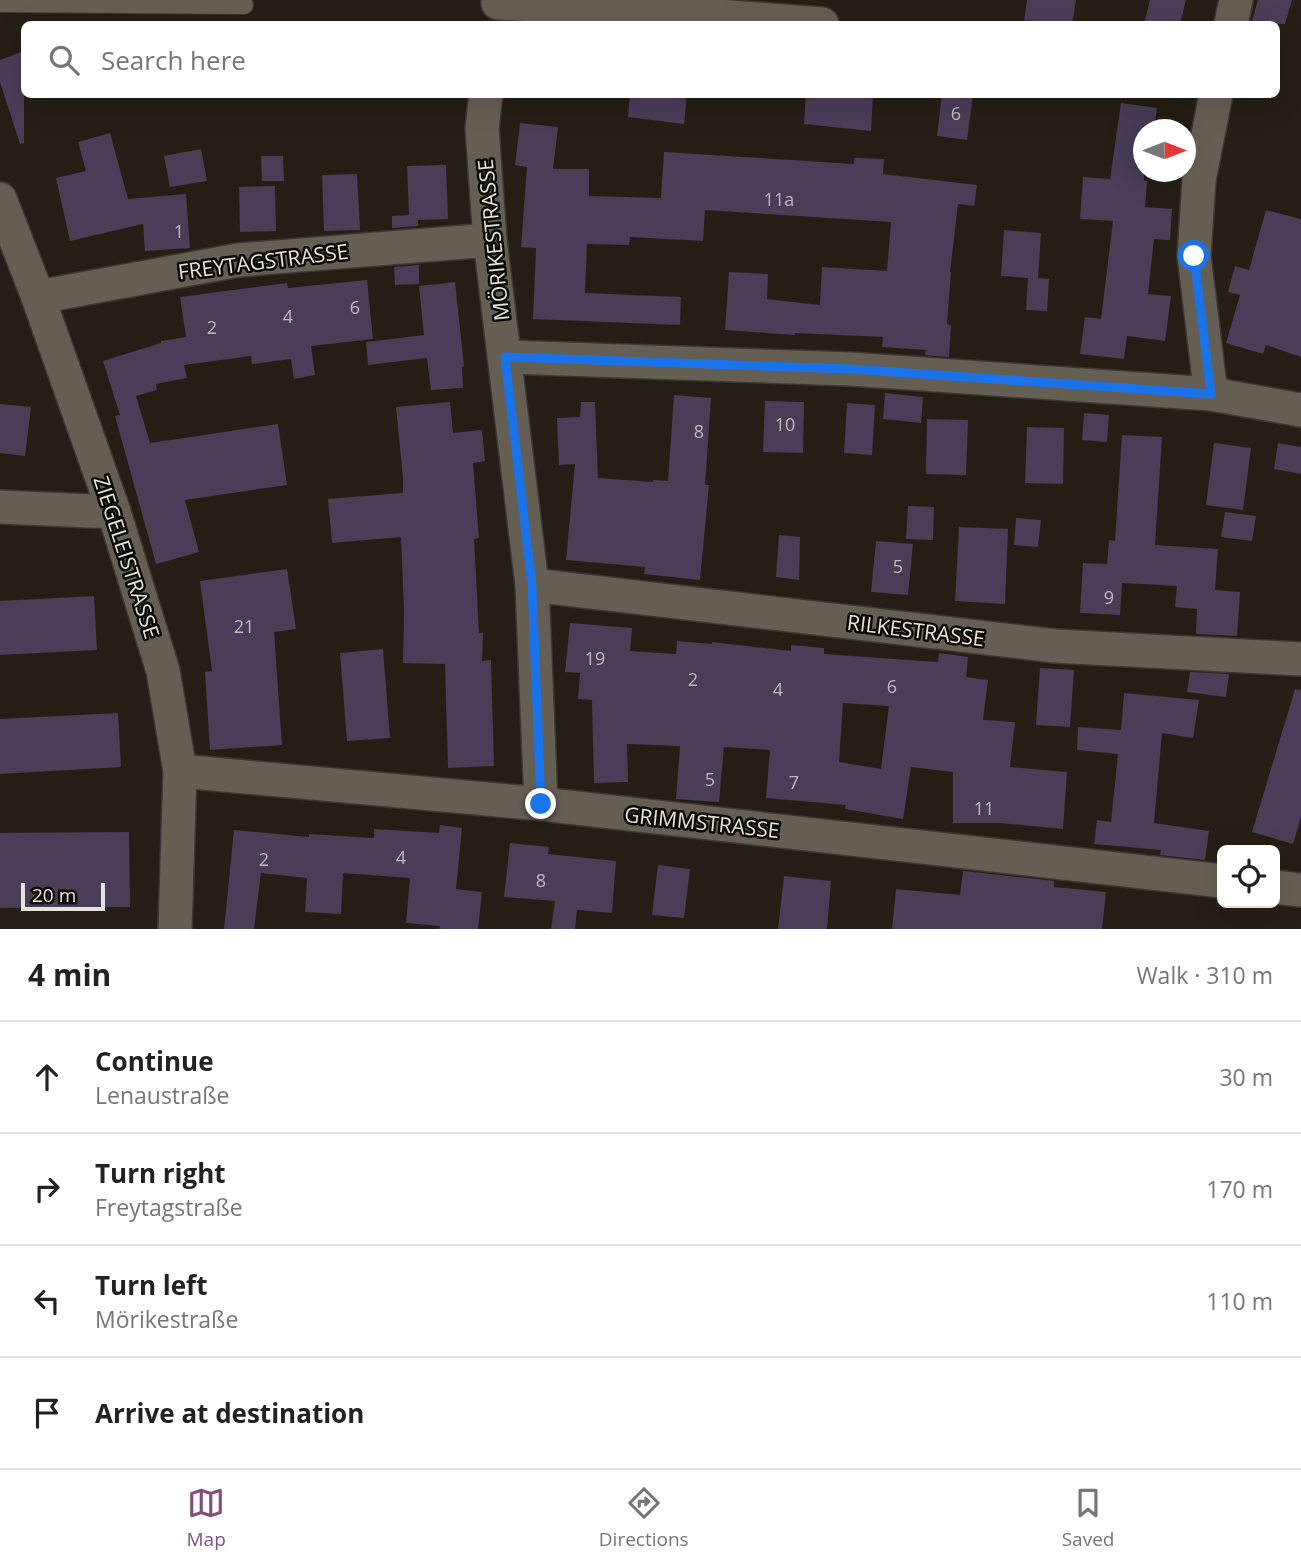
<!DOCTYPE html>
<meta charset="utf-8">
<style>
:root{--surface:#fff;--page:#f6f6f6;--text:#222;--muted:#767676;--line:#e0e0e0;--accent:#81507e}
body{margin:0;font-family:"Open Sans",sans-serif;background:var(--page);color:var(--text)}
.controls{position:absolute;right:21px;bottom:21px;display:grid;overflow:hidden;border-radius:10px;box-shadow:0 7px 28px #0002}
.controls button{width:63px;height:63px;display:grid;place-items:center;padding:0;border:0;border-bottom:2px solid var(--line);background:var(--surface);color:var(--text);font:35px sans-serif}
.compass{position:absolute;left:1133px;top:119px;width:63px;height:63px;border-radius:50%;background:var(--surface);box-shadow:0 7px 28px #0002;rotate:90deg}
.scale{position:absolute;left:21px;bottom:18px;width:84px;box-sizing:border-box;padding-left:7px;border:4px solid #e6e2dc;border-top:0;font-size:19px;line-height:24px;white-space:nowrap;color:#e6e2dc;-webkit-text-stroke:5px #0b0905;paint-order:stroke}
.stop{position:absolute;width:21px;height:21px;margin:-16px;border:5px solid #1a73e8;border-radius:50%;background:#fff}
.stop.end{background:#1a73e8;border-color:#fff;box-shadow:0 2px 7px #0008}
.list{margin:0;padding:0;list-style:none}
h2{display:flex;justify-content:space-between;align-items:center;height:91px;margin:0;padding:0 28px;font-size:30px}
h2 small{font-size:23px;font-weight:400;color:var(--muted)}
.list li{display:grid;grid-template-columns:46px 1fr auto;gap:21px;align-items:center;box-sizing:border-box;height:112px;padding:0 28px;border-top:2px solid var(--line)}
.list b{display:block;font-size:26px;white-space:nowrap}
.list p{margin:0;font-size:23px;white-space:nowrap;color:var(--muted)}
.list em{font-size:23px;font-style:normal;color:var(--muted)}
.icon{flex:none;width:38px;height:38px;fill:none;stroke:currentColor;stroke-width:2;stroke-linecap:round;stroke-linejoin:round}
.map{position:relative;flex:none;width:1301px;height:929px;overflow:hidden}
.search{position:absolute;background:var(--surface);box-shadow:0 7px 28px #0002;left:21px;right:21px;top:21px;height:77px;display:flex;align-items:center;gap:18px;box-sizing:border-box;padding:0 24px;border-radius:10px;color:var(--muted);font-size:26px}
.sheet{height:539px;background:var(--surface)}
nav{display:flex;justify-content:space-around;align-items:center;box-sizing:border-box;height:98px;border-top:2px solid var(--line);background:var(--surface);font-size:19px;color:var(--muted)}
nav a{display:grid;justify-items:center;gap:4px}
nav .on{color:var(--accent)}
.map>svg:first-child{display:block}
</style>
<div class="map">
<svg width="1301" height="929" viewBox="0 0 1301 929">
<rect width="100%" height="100%" fill="#241e14"/>
<!-- building -->
<g fill="#493d58" fill-rule="evenodd">
<polygon points="1027,0 1076,0 1072,24 1059,24 1024,20"/>
<polygon points="1150,0 1186,0 1180,24 1144,24"/>
<polygon points="1258,0 1292,0 1285,24 1251,24"/>
<polygon points="24,51 24,143 20,144 0,82 0,60"/>
<polygon points="630,94 687,94 684,124 628,117"/>
<polygon points="806,94 873,94 871,131 804,124"/>
<polygon points="942,94 973,94 967,140 937,136"/>
<polygon points="1121,103 1157,108 1154,130 1144,130 1144,181 1147,181 1145,207 1172,209 1170,240 1154,239 1148,294 1171,296 1165,341 1127,336 1124,359 1080,354 1085,317 1101,319 1113,221 1080,219 1083,177 1110,179"/>
<polygon points="520,123 558,127 553,169 589,169 589,196 661,198 664,152 854,164 854,158 884,159 883,174 977,185 974,206 958,204 950,272 951,272 947,324 951,325 949,357 925,355 926,350 882,347 883,337 795,333 795,335 725,330 729,272 768,274 767,299 820,305 822,267 887,271 891,222 705,210 703,241 630,237 629,245 587,244 585,293 681,297 680,325 533,319 536,248 521,247 527,167 515,165"/>
<polygon points="110,133 128,199 186,194 190,248 145,251 143,224 70,241 56,178 86,171 78,142"/>
<polygon points="201,149 207,181 170,187 164,156"/>
<polygon points="261,156 283,156 284,181 262,181"/>
<polygon points="446,165 448,219 418,220 418,226 392,228 392,216 409,215 407,166"/>
<polygon points="357,174 360,230 324,231 322,175"/>
<polygon points="275,186 276,231 240,232 239,187"/>
<polygon points="1266,210 1301,219 1301,357 1266,345 1263,354 1226,343 1240,295 1228,292 1235,266 1249,270"/>
<polygon points="1004,230 1041,233 1038,278 1049,279 1047,311 1026,310 1028,278 1001,276"/>
<polygon points="419,265 419,284 395,285 394,267"/>
<polygon points="367,280 373,339 311,346 315,375 294,379 291,359 252,364 251,356 184,365 187,378 156,384 157,390 136,396 150,443 278,424 287,485 185,500 199,552 156,564 115,416 120,415 103,361 161,343 161,341 186,337 180,297 287,283 288,288"/>
<polygon points="455,282 464,366 462,367 463,388 431,390 427,358 368,365 366,342 424,335 419,286"/>
<polygon points="885,393 923,397 921,423 883,419"/>
<polygon points="674,395 711,398 705,485 709,485 700,580 644,574 645,567 566,560 575,464 559,465 557,418 580,417 581,402 595,402 598,478 653,482 653,480 668,481"/>
<polygon points="765,401 804,402 803,453 763,452"/>
<polygon points="450,402 453,433 482,430 485,461 473,463 479,538 474,539 479,633 483,633 482,661 491,660 494,766 448,768 445,664 403,663 404,611 401,537 332,543 328,499 403,493 403,478 396,407"/>
<polygon points="847,403 875,405 872,455 844,453"/>
<polygon points="0,404 31,407 25,456 0,453"/>
<polygon points="1084,413 1109,415 1107,442 1082,440"/>
<polygon points="927,419 968,420 966,475 926,474"/>
<polygon points="1027,427 1064,428 1063,484 1025,483"/>
<polygon points="1122,435 1162,437 1155,545 1218,549 1215,590 1240,592 1237,636 1196,634 1197,609 1175,607 1177,586 1122,583 1120,615 1080,613 1083,563 1107,564 1109,540 1115,541"/>
<polygon points="1214,443 1251,448 1243,510 1206,505"/>
<polygon points="1278,443 1301,447 1301,474 1274,469"/>
<polygon points="908,506 934,507 933,540 906,539"/>
<polygon points="1225,512 1256,516 1252,541 1221,537"/>
<polygon points="1016,518 1041,520 1038,547 1014,545"/>
<polygon points="959,527 1008,529 1005,604 955,601"/>
<polygon points="779,535 800,537 799,580 776,577"/>
<polygon points="876,541 913,544 908,595 871,592"/>
<polygon points="287,569 296,629 274,632 282,745 210,750 205,672 212,671 200,581"/>
<polygon points="94,596 97,650 0,655 0,601"/>
<path d="M570 623 632 628 630 651 676 654 677 641 712 644V642L791 651V645L824 648V654L938 662 939 653 968 657 966 677 988 680 983 720 1015 722 1010 767 1067 772 1063 829 1000 823H953V772L911 767 903 819 845 809 846 805 766 798 770 750 724 747 719 802 676 799 680 746 627 744 628 782 594 783 592 700 578 699 580 673 565 672ZM843 703 889 706 881 769 839 762Z"/>
<polygon points="383,649 390,738 347,741 340,653"/>
<polygon points="1040,668 1074,670 1070,727 1036,725"/>
<polygon points="1190,672 1229,674 1226,697 1187,692"/>
<polygon points="1295,689 1301,690 1301,817 1293,844 1252,832"/>
<polygon points="1124,693 1199,700 1193,738 1162,733 1154,823 1209,831 1205,860 1160,855 1161,850 1094,844 1097,820 1111,822 1118,754 1077,750 1078,727 1121,730"/>
<polygon points="118,713 121,767 0,774 0,719"/>
<polygon points="440,825 462,828 456,889 482,892 478,929 439,929 440,926 406,923 410,878 343,873 341,914 305,912 307,878 261,873 254,929 224,929 234,830 309,837 309,834 374,838 374,829 439,833"/>
<polygon points="129,832 130,907 0,908 0,833"/>
<polygon points="510,843 549,847 548,854 616,861 612,913 577,910 575,929 551,929 555,901 504,897"/>
<polygon points="658,865 690,869 684,918 652,915"/>
<polygon points="963,871 1054,881 1054,887 1106,892 1102,929 892,929 896,889 960,895"/>
<polygon points="784,876 831,881 827,929 778,929"/>
</g>
<g fill="none" stroke-linecap="round" stroke-linejoin="round">
<defs>
<polyline id="lane" points="0,3 244,5"/>
<g id="street">
<polyline points="498,3 718,16 822,24"/>
<polyline points="1231,24 1236,0"/>
<polyline points="486,94 482,128 490,240 532,585 541,804"/>
<polyline points="0,199 38,297 114,512 163,671 180,771 175,929"/>
<polyline points="38,297 239,260 490,240"/>
<polyline points="505,357 850,369 1211,394 1301,410"/>
<polyline points="1211,394 1194,256 1199,180 1216,94"/>
<polyline points="0,507 114,512"/>
<polyline points="532,585 1055,646 1301,659"/>
<polyline points="180,771 541,804 1222,881"/>
<polyline points="1275,887 1301,890"/>
</g>
</defs>
<!-- lane casing -->
<use href="#lane" stroke="#3d3832" stroke-width="20"/>
<!-- street casing -->
<use href="#street" stroke="#3d3832" stroke-width="36"/>
<!-- lane -->
<use href="#lane" stroke="#655f53" stroke-width="18"/>
<!-- street -->
<use href="#street" stroke="#655f53" stroke-width="33"/>
</g>
<g fill="none" stroke-linecap="round" stroke-linejoin="round">
<!-- route -->
<polyline stroke="#1a73e8" stroke-width="9" points="541,804 532,585 505,357 850,369 1211,394 1194,256"/>
</g>
<g text-anchor="middle" dominant-baseline="central" stroke-width="5" stroke-linejoin="round" paint-order="stroke">
<!-- number labels -->
<g font-size="18" fill="#bfb9bb">
<text x="956" y="113">6</text>
<text x="779" y="199">11a</text>
<text x="179" y="231">1</text>
<text x="355" y="307">6</text>
<text x="288" y="316">4</text>
<text x="212" y="327">2</text>
<text x="785" y="424">10</text>
<text x="699" y="431">8</text>
<text x="898" y="566">5</text>
<text x="1109" y="597">9</text>
<text x="244" y="626">21</text>
<text x="595" y="658">19</text>
<text x="693" y="679">2</text>
<text x="892" y="686">6</text>
<text x="778" y="689">4</text>
<text x="710" y="779">5</text>
<text x="794" y="782">7</text>
<text x="984" y="808">11</text>
<text x="401" y="857">4</text>
<text x="264" y="859">2</text>
<text x="541" y="880">8</text>
</g>
<!-- street labels -->
<g font-size="21" fill="#e6e2dc" stroke="#0b0905">
<text transform="translate(493 240) rotate(-96)">MÖRIKESTRASSE</text>
<text transform="translate(263 261) rotate(-7)">FREYTAGSTRASSE</text>
<text transform="translate(127 557) rotate(72)">ZIEGELEISTRASSE</text>
<text transform="translate(916 630) rotate(7)">RILKESTRASSE</text>
<text transform="translate(702 822) rotate(6)">GRIMMSTRASSE</text>
</g>
</g>
</svg>
<div class="controls">
<button><svg class="icon" aria-label="locate" viewBox="0 0 24 24"><circle cx="12" cy="12" r="6"/><path d="M12 2v4M12 18v4M2 12h4M18 12h4"/></svg></button>
</div>
<svg class="compass" viewBox="-18 -18 36 36"><path d="M0-13l5 13h-10z" fill="#e53935"/><path d="M0 13l5-13h-10z" fill="#767676"/></svg>
<div class="scale">20 m</div>
<div class="stop" style="left:1194px;top:256px"></div>
<div class="stop end" style="left:541px;top:804px"></div>
<div class="search"><svg class="icon" aria-label="search" viewBox="0 0 24 24"><circle cx="10" cy="10" r="6"/><path d="M15 15l6 6"/></svg>Search here</div>
</div>
<section class="sheet">
<h2>4 min<small>Walk · 310 m</small></h2>
<ul class="list">
<li><svg class="icon" aria-label="ahead" viewBox="0 0 24 24"><path d="M12 20V5M6 11l6-6 6 6"/></svg><div><b>Continue</b><p>Lenaustraße</p></div><em>30 m</em></li>
<li><svg class="icon" aria-label="right" viewBox="0 0 24 24"><path d="M7 20v-9h11M14 6l5 5-5 5"/></svg><div><b>Turn right</b><p>Freytagstraße</p></div><em>170 m</em></li>
<li><svg class="icon" aria-label="left" viewBox="0 0 24 24"><path d="M17 20v-9H6M10 6l-5 5 5 5"/></svg><div><b>Turn left</b><p>Mörikestraße</p></div><em>110 m</em></li>
<li><svg class="icon" aria-label="arrive" viewBox="0 0 24 24"><path d="M6 21V4h12l-3 4 3 4H6"/></svg><div><b>Arrive at destination</b></div></li>
</ul>
</section>
<nav>
<a class="on"><svg class="icon" aria-label="map" viewBox="0 0 24 24"><path d="M3 6l6-2 6 2 6-2v14l-6 2-6-2-6 2zM9 4v14M15 6v14"/></svg>Map</a>
<a><svg class="icon" aria-label="directions" viewBox="0 0 24 24"><path d="M12 3l9 9-9 9-9-9zM9 14v-3h6M13 9l2 2-2 2"/></svg>Directions</a>
<a><svg class="icon" aria-label="saved" viewBox="0 0 24 24"><path d="M7 4h10v16l-5-4-5 4z"/></svg>Saved</a>
</nav>
